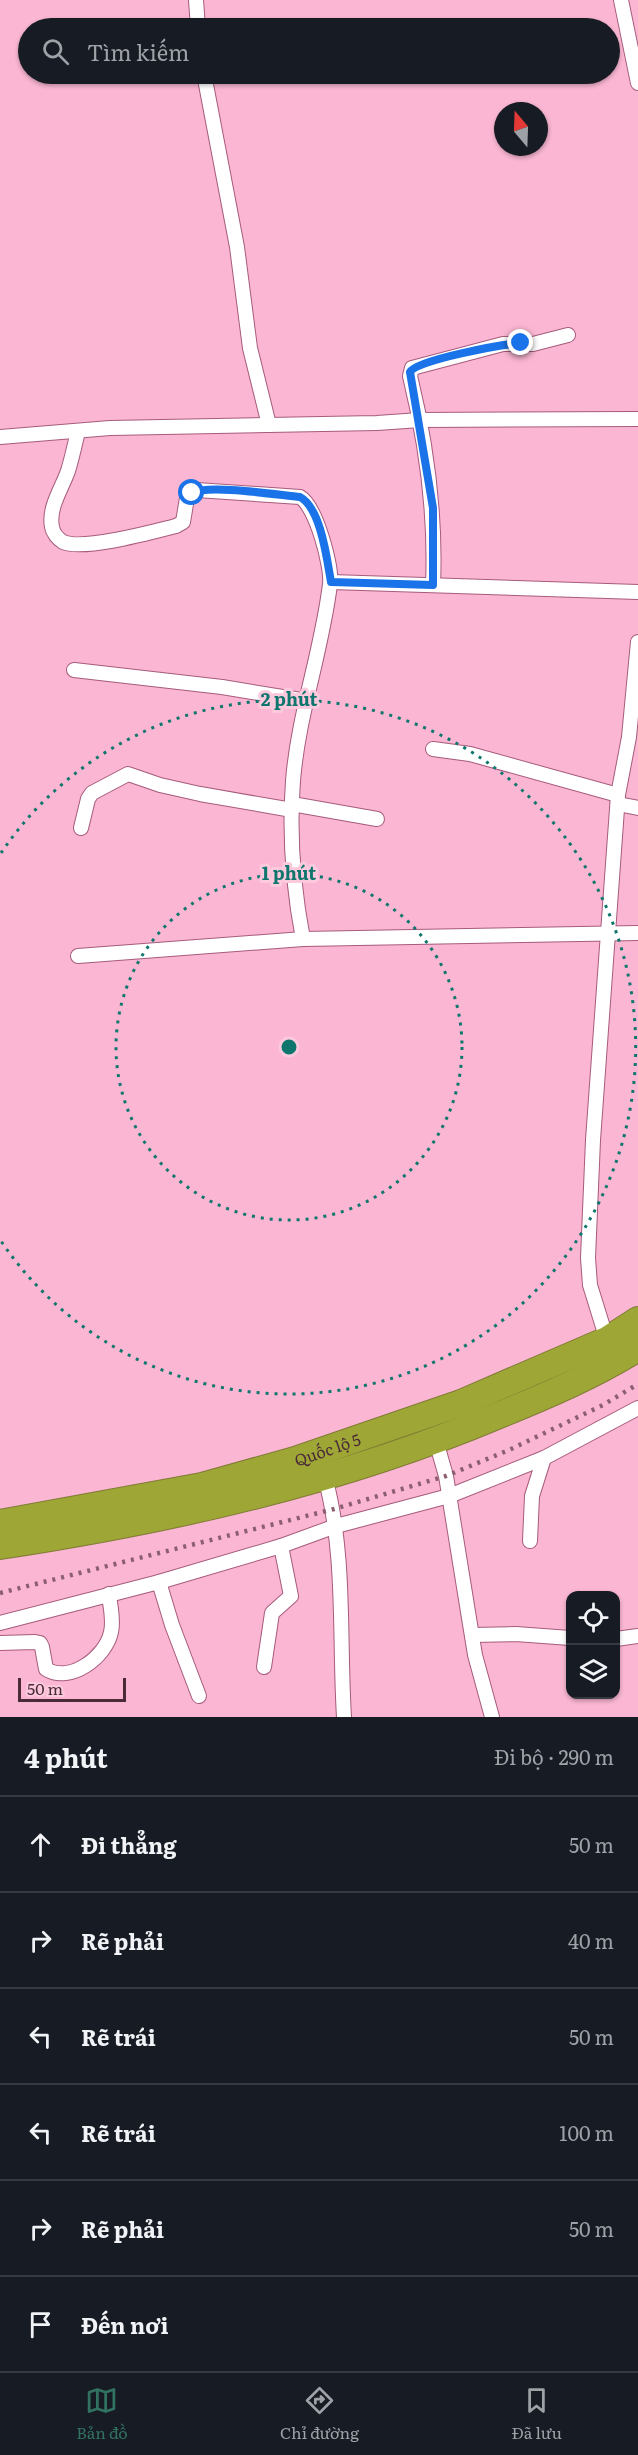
<!DOCTYPE html>
<html lang="vi">
<meta charset="utf-8">
<style>
:root{--surface:#171b24;--page:#20242c;--text:#f1f3f6;--muted:#9ea1a6;--line:#363941;--accent:#317261}
body{margin:0;font-family:Literata,serif;background:var(--page);color:var(--text)}
.controls{position:absolute;right:18px;bottom:18px;display:grid;overflow:hidden;border-radius:12px;box-shadow:0 2px 4px #0004}
.controls button{width:54px;height:54px;display:grid;place-items:center;padding:0;border:0;border-bottom:2px solid var(--line);background:var(--surface);color:var(--text);font:30px sans-serif}
.compass{position:absolute;left:494px;top:102px;width:54px;height:54px;border-radius:50%;background:var(--surface);box-shadow:0 2px 4px #0004;rotate:341deg}
.scale{position:absolute;left:18px;bottom:15px;width:108px;box-sizing:border-box;padding-left:6px;border:3px solid #4b2a38;border-top:0;font-size:16px;line-height:21px;white-space:nowrap;color:#4b2a38;-webkit-text-stroke:4px #fdc9dd;paint-order:stroke}
.stop{position:absolute;width:18px;height:18px;margin:-14px;border:4px solid #1a73e8;border-radius:50%;background:#fff}
.stop.end{background:#1a73e8;border-color:#fff;box-shadow:0 2px 6px #0008}
.list{margin:0;padding:0;list-style:none}
h2{display:flex;justify-content:space-between;align-items:center;height:78px;margin:0;padding:0 24px;font-size:26px}
h2 small{font-size:20px;font-weight:400;color:var(--muted)}
.list li{display:grid;grid-template-columns:39px 1fr auto;gap:18px;align-items:center;box-sizing:border-box;height:96px;padding:0 24px;border-top:2px solid var(--line)}
.list b{display:block;font-size:22px;white-space:nowrap}
.list em{font-size:20px;font-style:normal;color:var(--muted)}
.icon{flex:none;width:33px;height:33px;fill:none;stroke:currentColor;stroke-width:2;stroke-linecap:round;stroke-linejoin:round}
.map{position:relative;flex:none;width:638px;height:1717px;overflow:hidden}
.search{position:absolute;background:var(--surface);box-shadow:0 2px 4px #0004;left:18px;right:18px;top:18px;height:66px;display:flex;align-items:center;gap:15px;box-sizing:border-box;padding:0 21px;border-radius:33px;color:var(--muted);font-size:22px}
.sheet{height:654px;background:var(--surface)}
nav{display:flex;justify-content:space-around;align-items:center;box-sizing:border-box;height:84px;border-top:2px solid var(--line);background:var(--surface);font-size:16px;color:var(--muted)}
nav a{display:grid;justify-items:center;gap:3px}
nav .on{color:var(--accent)}
.map>svg:first-child{display:block}
</style>
<div class="map">
<svg width="638" height="1717" viewBox="0 0 638 1717">
<rect width="100%" height="100%" fill="#fab6d2"/>
<g fill="none" stroke-linecap="round" stroke-linejoin="round">
<defs>
<g id="street">
<polyline points="196,0 198,28"/>
<polyline points="621,0 638,83"/>
<polyline points="204,74 237,247 250,348 269,425"/>
<path d="M78 431C75 444 72 458 68 471 62 488 48 508 52 527 53 533 58 539 63 542 84 551 152 532 176 526L183 522 187 498 197 490 300 497C316 506 332 566 330 584 322 651 298 715 293 781 289 835 293 887 303 939"/>
<polyline points="0,437 110,428 377,423 420,420 638,419"/>
<polyline points="331,582 638,592"/>
<path d="M433 585C436 514 427 446 410 376L412 368 503 344H533L568 335"/>
<polyline points="74,670 222,687 307,701"/>
<polyline points="433,749 470,754 618,795"/>
<polyline points="292,804 377,819"/>
<polyline points="618,804 638,808"/>
<polyline points="81,828 88,799 92,793 128,774 160,785 200,794 292,810"/>
<polyline points="78,956 303,939 638,933"/>
<polyline points="607,1340 590,1285 588,1258 593,1140 618,795 629,737 638,642"/>
<polyline points="436,1441 446,1476 475,1655 492,1717"/>
<path d="M325 1477C346 1555 339 1637 344 1717"/>
<polyline points="530,1541 532,1496 544,1458"/>
<polyline points="159,1582 172,1625 199,1696"/>
<polyline points="0,1623 159,1582 281,1546 336,1526 449,1496 544,1458 638,1408"/>
<polyline points="472,1635 516,1634 570,1638"/>
<polyline points="616,1639 638,1636"/>
<path d="M0 1643 35 1642 40 1643 42 1647 46 1669C70 1684 106 1657 111 1632 114 1620 110 1606 109 1594"/>
<polyline points="264,1667 272,1613 291,1596 281,1546"/>
</g>
<g id="highway">
<path id="s1" d="M0 1523 202 1486 295 1460 461 1403 607 1340 638 1320"/>
<path d="M0 1546C171 1520 340 1482 499 1415 546 1396 595 1375 638 1348"/>
</g>
</defs>
<!-- street casing -->
<use href="#street" stroke="#a75b7c" stroke-width="16"/>
<!-- highway casing -->
<use href="#highway" stroke="#817b36" stroke-width="28"/>
<!-- street -->
<use href="#street" stroke="#fff" stroke-width="14"/>
<!-- highway -->
<use href="#highway" stroke="#9ea635" stroke-width="26"/>
<!-- rail -->
<polyline stroke="#8c5e71" stroke-width="4.5" stroke-dasharray="3 6" stroke-linecap="butt" points="0,1593 334,1509 446,1476 509,1450 603,1405 638,1384"/>
</g>
<g fill="none" stroke-linecap="round" stroke-linejoin="round">
<!-- route -->
<path stroke="#1a73e8" stroke-width="8" d="M192 493C208 484 278 495 300 497 321 508 327 560 331 582L433 585V508L410 372C416 360 504 344 521 343"/>
</g>
<!-- distance rings -->
<g fill="none" stroke="#0f766e" stroke-width="3" stroke-dasharray="3 6">
<circle cx="289" cy="1047" r="173"/>
<path d="M1 853A347 347 0 1 1 1 1241"/>
</g>
<g text-anchor="middle" dominant-baseline="central" stroke-width="6" stroke-linejoin="round" paint-order="stroke">
<!-- street labels -->
<g font-size="16" fill="#4b2a38" stroke="#fdc9dd">
<text stroke="none"><textPath href="#s1" startOffset="336">Quốc lộ 5</textPath></text>
</g>
</g>
<circle cx="289" cy="1047" r="9" fill="#0f766e" stroke="#fdc9dd" stroke-width="3"/>
<g font-size="18" text-anchor="middle" font-weight="bold" fill="#0f766e" stroke="#fdc9dd" stroke-width="6" stroke-linejoin="round" paint-order="stroke">
<text x="289" y="706">2 phút</text>
<text x="289" y="880">1 phút</text>
</g>
</svg>
<div class="controls">
<button><svg class="icon" aria-label="locate" viewBox="0 0 24 24"><circle cx="12" cy="12" r="6"/><path d="M12 2v4M12 18v4M2 12h4M18 12h4"/></svg></button>
<button><svg class="icon" aria-label="layers" viewBox="0 0 24 24"><path d="M12 4l9 5-9 5-9-5zM3 14l9 5 9-5"/></svg></button>
</div>
<svg class="compass" viewBox="-18 -18 36 36"><path d="M0-13l5 13h-10z" fill="#e53935"/><path d="M0 13l5-13h-10z" fill="#9ea1a6"/></svg>
<div class="scale">50 m</div>
<div class="stop" style="left:192px;top:493px"></div>
<div class="stop end" style="left:521px;top:343px"></div>
<div class="search"><svg class="icon" aria-label="search" viewBox="0 0 24 24"><circle cx="10" cy="10" r="6"/><path d="M15 15l6 6"/></svg>Tìm kiếm</div>
</div>
<section class="sheet">
<h2>4 phút<small>Đi bộ · 290 m</small></h2>
<ul class="list">
<li><svg class="icon" aria-label="ahead" viewBox="0 0 24 24"><path d="M12 20V5M6 11l6-6 6 6"/></svg><div><b>Đi thẳng</b></div><em>50 m</em></li>
<li><svg class="icon" aria-label="right" viewBox="0 0 24 24"><path d="M7 20v-9h11M14 6l5 5-5 5"/></svg><div><b>Rẽ phải</b></div><em>40 m</em></li>
<li><svg class="icon" aria-label="left" viewBox="0 0 24 24"><path d="M17 20v-9H6M10 6l-5 5 5 5"/></svg><div><b>Rẽ trái</b></div><em>50 m</em></li>
<li><svg class="icon" aria-label="left" viewBox="0 0 24 24"><path d="M17 20v-9H6M10 6l-5 5 5 5"/></svg><div><b>Rẽ trái</b></div><em>100 m</em></li>
<li><svg class="icon" aria-label="right" viewBox="0 0 24 24"><path d="M7 20v-9h11M14 6l5 5-5 5"/></svg><div><b>Rẽ phải</b></div><em>50 m</em></li>
<li><svg class="icon" aria-label="arrive" viewBox="0 0 24 24"><path d="M6 21V4h12l-3 4 3 4H6"/></svg><div><b>Đến nơi</b></div></li>
</ul>
</section>
<nav>
<a class="on"><svg class="icon" aria-label="map" viewBox="0 0 24 24"><path d="M3 6l6-2 6 2 6-2v14l-6 2-6-2-6 2zM9 4v14M15 6v14"/></svg>Bản đồ</a>
<a><svg class="icon" aria-label="directions" viewBox="0 0 24 24"><path d="M12 3l9 9-9 9-9-9zM9 14v-3h6M13 9l2 2-2 2"/></svg>Chỉ đường</a>
<a><svg class="icon" aria-label="saved" viewBox="0 0 24 24"><path d="M7 4h10v16l-5-4-5 4z"/></svg>Đã lưu</a>
</nav>
